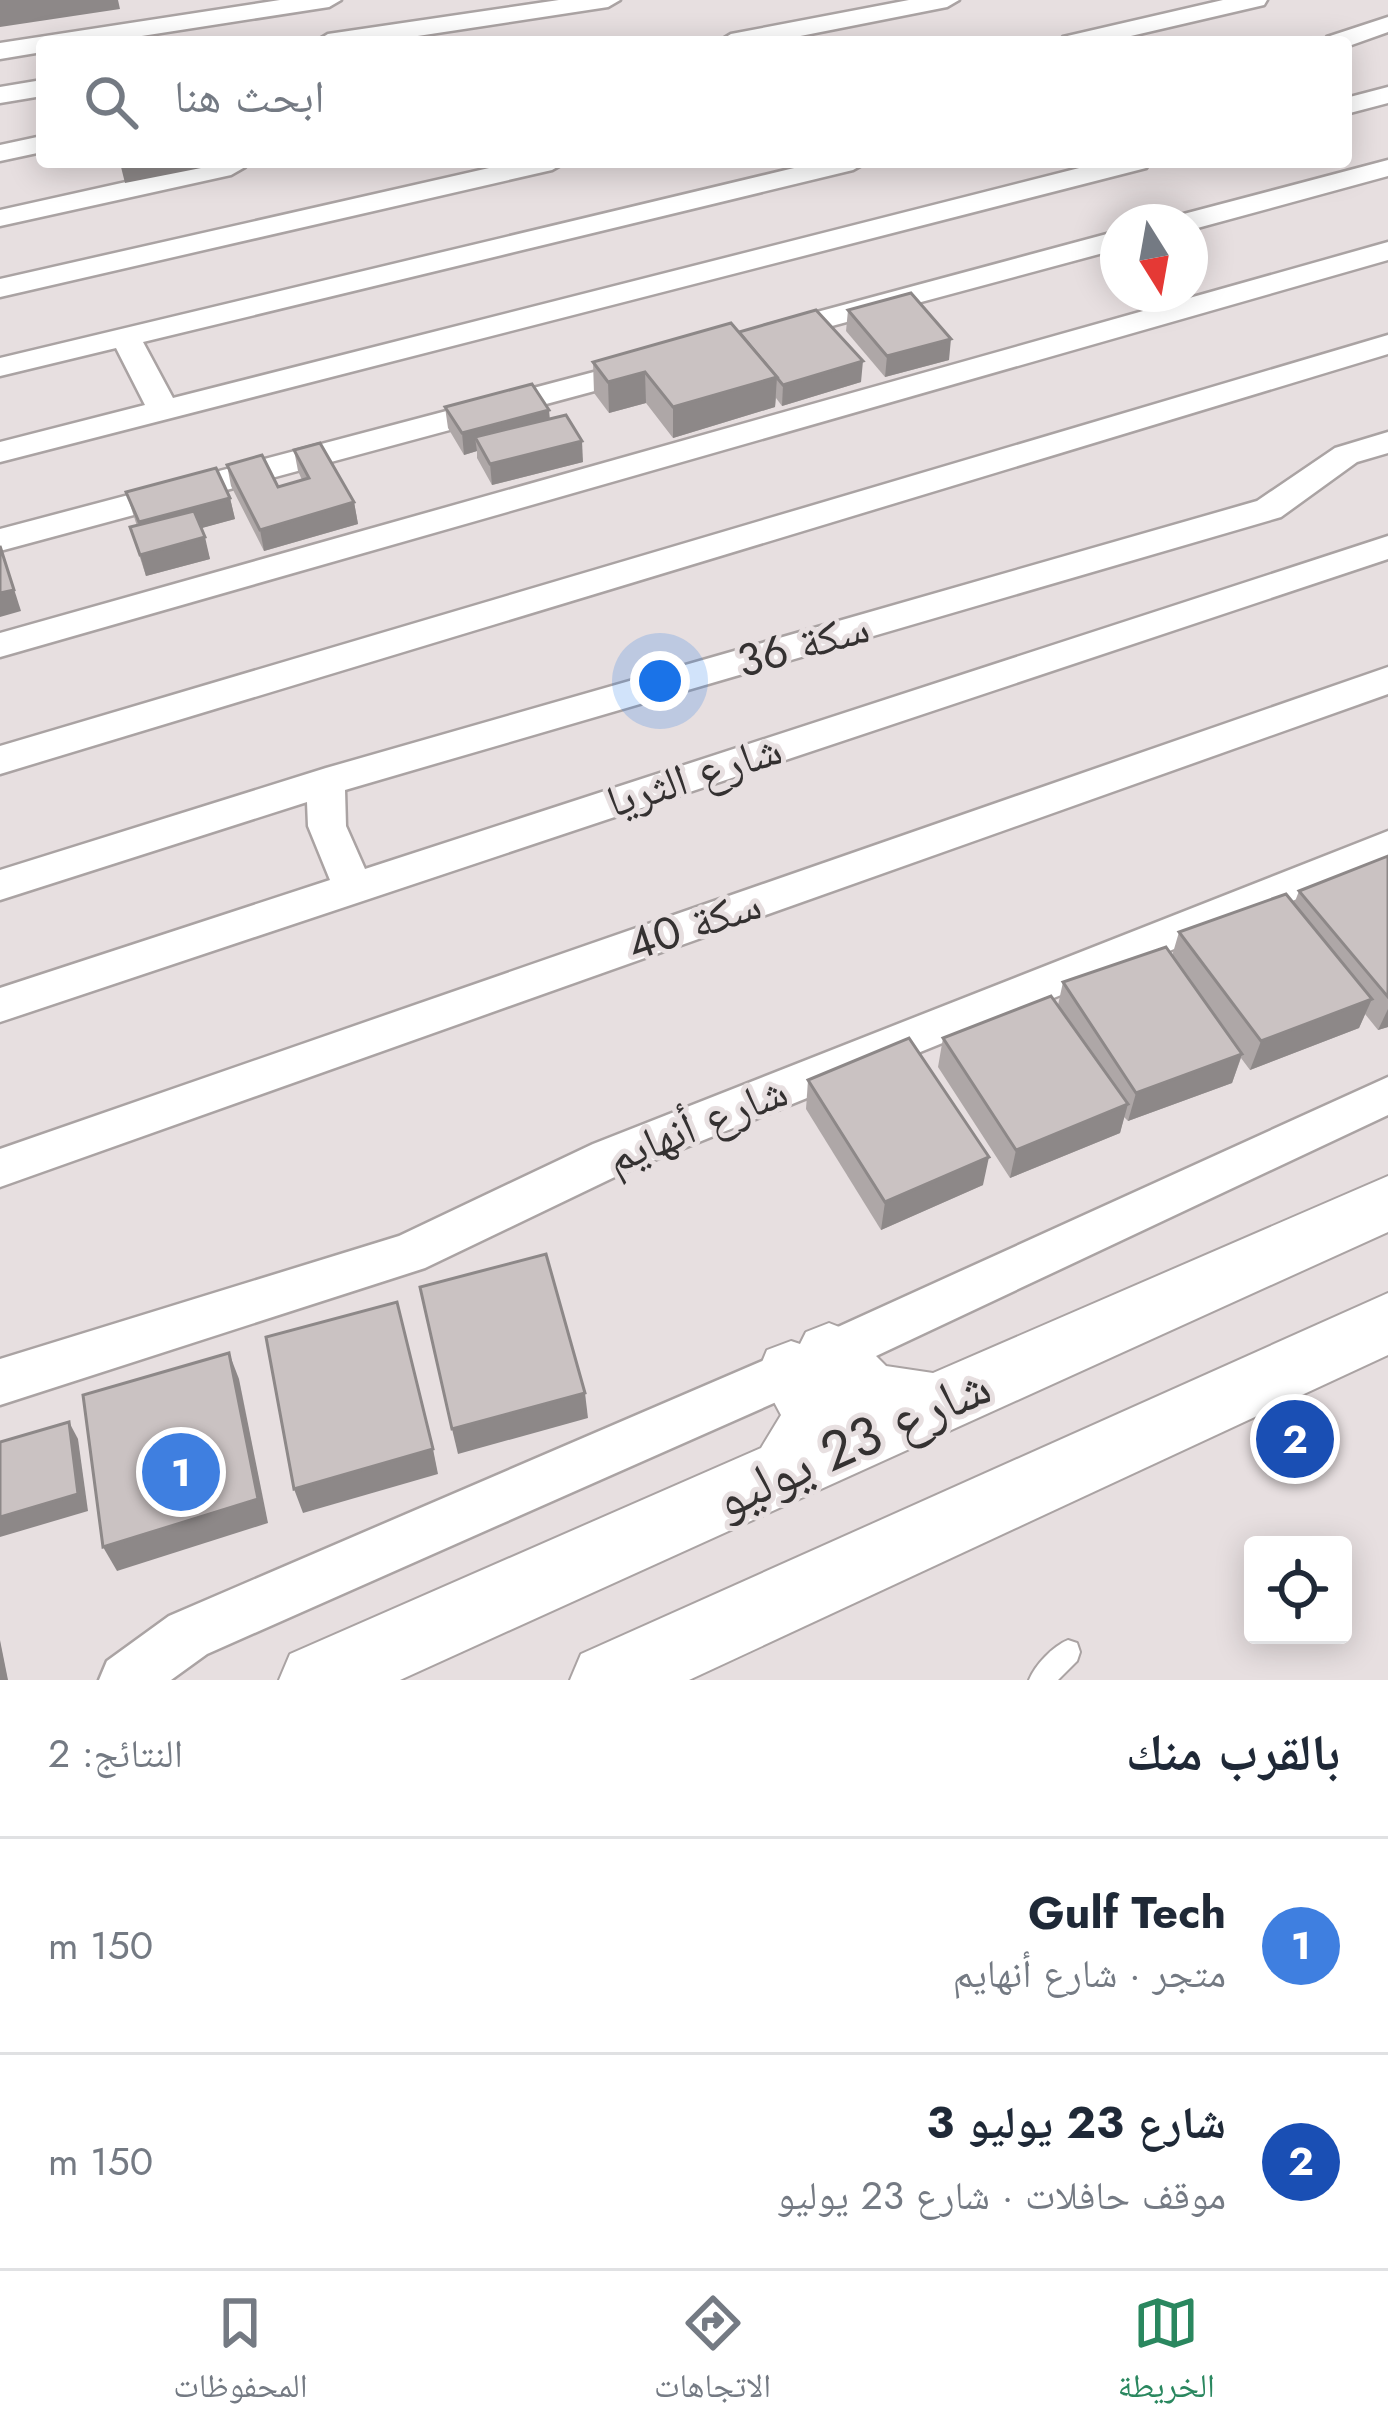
<!DOCTYPE html>
<html lang="ar">
<meta charset="utf-8">
<style>
:root{--surface:#fff;--page:#f2f2f3;--text:#1f2937;--muted:#747a83;--line:#e0e1e3;--accent:#2a875f}
body{margin:0;font-family:Jost,"Noto Naskh Arabic",sans-serif;background:var(--page);color:var(--text);direction:rtl}
.controls{position:absolute;right:36px;bottom:36px;display:grid;overflow:hidden;border-radius:12px;box-shadow:0 6px 30px #0003}
.controls button{width:108px;height:108px;display:grid;place-items:center;padding:0;border:0;border-bottom:3px solid var(--line);background:var(--surface);color:var(--text);font:60px sans-serif}
.compass{position:absolute;left:1100px;top:204px;width:108px;height:108px;border-radius:50%;background:var(--surface);box-shadow:0 6px 30px #0003;rotate:169deg}
.you{position:absolute;left:660px;top:681px;width:42px;height:42px;margin:-30px;border:9px solid #fff;border-radius:50%;background:#1a73e8;box-shadow:0 0 0 18px #1a73e833}
.badge{display:grid;place-items:center;width:78px;height:78px;border-radius:50%;background:var(--accent);color:#fff;font-size:39px;font-weight:700}
.pin{position:absolute;translate:-50% -50%;border:6px solid #fff;box-shadow:0 3px 12px #0006}
.list{margin:0;padding:0;list-style:none}
h2{display:flex;justify-content:space-between;align-items:center;height:156px;margin:0;padding:0 48px;font-size:51px}
h2 small{font-size:39px;font-weight:400;color:var(--muted)}
.list li{display:grid;grid-template-columns:78px 1fr auto;gap:36px;align-items:center;box-sizing:border-box;height:216px;padding:0 48px;border-top:3px solid var(--line)}
.list b{display:block;font-size:45px;white-space:nowrap}
.list p{margin:0;font-size:39px;white-space:nowrap;color:var(--muted)}
.list em{font-size:39px;font-style:normal;color:var(--muted)}
.icon{flex:none;width:66px;height:66px;fill:none;stroke:currentColor;stroke-width:2;stroke-linecap:round;stroke-linejoin:round}
.map{position:relative;flex:none;width:1388px;height:1680px;overflow:hidden;direction:ltr}
.search{position:absolute;background:var(--surface);box-shadow:0 6px 30px #0003;left:36px;right:36px;top:36px;height:132px;display:flex;align-items:center;gap:30px;box-sizing:border-box;padding:0 42px;border-radius:12px;color:var(--muted);font-size:45px}
.sheet{height:588px;background:var(--surface)}
nav{display:flex;justify-content:space-around;align-items:center;box-sizing:border-box;height:168px;border-top:3px solid var(--line);background:var(--surface);font-size:33px;color:var(--muted)}
nav a{display:grid;justify-items:center;gap:6px}
nav .on{color:var(--accent)}
.map>svg:first-child{display:block}
</style>
<div class="map">
<svg width="1388" height="1680" viewBox="0 0 1388 1680">
<rect width="100%" height="100%" fill="#e7dfe0"/>
<g fill="none" stroke-linecap="round" stroke-linejoin="round">
<defs>
<path id="service" d="M1068 1640 1077 1643 1080 1652 1077 1661 1058 1680H1029C1035 1665 1053 1646 1068 1640Z"/>
<g id="minor">
<polygon points="280,0 341,0 329,7 103,42 42,42 42,52 0,59 0,43"/>
<polygon points="559,0 620,0 608,7 378,42 315,42 328,34"/>
<polygon points="909,0 959,0 947,7 770,42 718,42 731,34"/>
<polygon points="1223,0 1267,0 1264,5 1105,42 1059,42 1063,37"/>
<polygon points="1388,17 1388,32 1346,47 1346,42 1323,42 1327,37"/>
<polygon points="42,80 42,96 0,103 0,87"/>
<polygon points="1388,87 1388,103 1346,114 1346,98"/>
<polygon points="42,136 42,152 0,161 0,145"/>
<polygon points="1388,160 1388,176 1190,230 1190,222 1172,222 1176,216"/>
<polygon points="216,162 241,162 245,167 231,175 0,226 0,210"/>
<polygon points="516,162 566,162 552,170 0,297 0,279"/>
<polygon points="819,162 867,162 853,170 143,342 173,398 1103,162 1150,162 1146,168 0,462 0,442 145,405 116,348 0,376 0,358"/>
<polygon points="1118,231 1118,249 776,341 761,332 765,326"/>
<polygon points="1388,242 1388,260 0,657 0,633"/>
<polygon points="1388,335 1388,354 0,774 0,746"/>
<polygon points="643,359 654,361 658,368 654,375 0,551 0,529"/>
<polygon points="1388,432 1388,453 1357,462 1281,517 345,790 346,826 365,869 1388,536 1388,559 0,1022 0,988 330,880 308,826 307,802 0,900 0,870 326,768 1257,501 1335,448"/>
<polygon points="1388,667 1388,694 0,1187 0,1149"/>
<polygon points="1388,831 1388,862 625,1172 425,1268 0,1405 0,1359 399,1236 593,1144"/>
<polygon points="1388,1077 1388,1115 808,1388 207,1654 171,1680 99,1680 107,1661 169,1616 774,1356"/>
</g>
<g id="secondary">
<polygon points="1388,1176 1388,1232 400,1680 279,1680 290,1654 761,1448 781,1415 758,1372 767,1350 791,1341 800,1344 806,1332 829,1323 852,1332 886,1366 933,1373"/>
<polygon points="1388,1293 1388,1355 689,1680 570,1680 581,1654"/>
</g>
</defs>
<!-- service casing -->
<use href="#service" stroke="#aaa3a3" stroke-width="4"/>
<!-- minor casing -->
<use href="#minor" stroke="#aaa3a3" stroke-width="5"/>
<!-- secondary casing -->
<use href="#secondary" stroke="#aaa3a3" stroke-width="4"/>
<!-- service -->
<use href="#service" fill="#fff" fill-rule="evenodd"/>
<!-- minor -->
<use href="#minor" fill="#fff" fill-rule="evenodd"/>
<!-- secondary -->
<use href="#secondary" fill="#fff" fill-rule="evenodd"/>
</g>
<!-- wall -->
<g fill="#aea7a7">
<polygon points="848,310 949,360 885,377 846,331"/>
<polygon points="739,332 861,382 782,406 776,398 775,407 673,438 646,403 609,413 594,393 593,362"/>
<polygon points="445,407 550,419 583,462 492,485 477,458 477,451 464,455 448,428"/>
<polygon points="294,450 354,502 358,524 264,551 231,486 227,465 278,487 302,480 298,471"/>
<polygon points="126,492 230,498 235,519 201,528 210,559 146,576 130,527 137,526"/>
<polygon points="1388,856 1388,1027 1378,1030 1365,1014 1359,1028 1250,1070 1241,1058 1232,1083 1128,1121 1124,1117 1120,1133 1010,1178 938,1067 943,1038 1058,1005 1063,982 1172,956 1179,932 1294,904 1299,891"/>
<polygon points="808,1080 983,1185 881,1230 806,1109"/>
</g>
<!-- shaded-wall -->
<g fill="#8d8888">
<polygon points="0,0 118,0 120,9 0,27"/>
<polygon points="125,162 200,162 201,168 125,183 120,163"/>
<polygon points="951,339 949,360 885,377 887,356"/>
<polygon points="863,361 861,382 782,406 783,385"/>
<polygon points="645,372 646,403 609,413 608,382"/>
<polygon points="777,377 775,407 673,438 673,407"/>
<polygon points="549,410 551,431 475,437 477,451 464,455 462,433"/>
<polygon points="582,441 583,462 492,485 490,464"/>
<polygon points="230,498 235,519 144,544 139,522"/>
<polygon points="354,502 358,524 264,551 260,530"/>
<polygon points="205,537 210,559 146,576 140,555"/>
<polygon points="0,545 21,611 0,617"/>
<polygon points="1372,999 1359,1028 1250,1070 1261,1041"/>
<polygon points="1388,1009 1388,1027 1378,1030"/>
<polygon points="1242,1054 1232,1083 1128,1121 1136,1093"/>
<polygon points="1128,1104 1120,1133 1010,1178 1016,1150"/>
<polygon points="989,1157 983,1185 881,1230 885,1202"/>
<polygon points="229,1353 239,1379 268,1523 117,1571 103,1547"/>
<polygon points="585,1393 588,1418 458,1454 452,1429"/>
<polygon points="69,1422 78,1439 88,1511 0,1537 0,1517"/>
<polygon points="433,1449 438,1474 303,1513 294,1489"/>
<polygon points="0,1640 8,1680 0,1680"/>
</g>
<!-- building -->
<g fill="#cac2c2" stroke="#8d8888" stroke-width="3">
<polygon points="911,293 951,339 887,356 848,310"/>
<polygon points="816,310 863,361 783,385 739,332"/>
<polygon points="731,323 777,377 673,407 645,372 608,382 593,362"/>
<polygon points="532,384 549,410 462,433 445,407"/>
<polygon points="566,415 582,441 490,464 475,437"/>
<polygon points="320,443 354,502 260,530 227,465 262,455 278,487 309,478 294,450"/>
<polygon points="216,468 230,498 139,522 126,492"/>
<polygon points="194,511 205,537 140,555 130,527"/>
<polygon points="0,546 14,590 0,593"/>
<polygon points="1388,856 1388,997 1299,891"/>
<polygon points="1286,894 1372,999 1261,1041 1179,932"/>
<polygon points="1166,947 1242,1054 1136,1093 1063,982"/>
<polygon points="1051,996 1128,1104 1016,1150 943,1038"/>
<polygon points="909,1038 989,1157 885,1202 808,1080"/>
<polygon points="546,1254 585,1393 452,1429 420,1287"/>
<polygon points="397,1302 433,1449 294,1489 266,1337"/>
<polygon points="229,1353 258,1499 103,1547 83,1395"/>
<polygon points="69,1422 78,1494 0,1517 0,1442"/>
</g>
<g text-anchor="middle" dominant-baseline="central" stroke-width="10" stroke-linejoin="round" paint-order="stroke">
<!-- street labels -->
<g font-size="45" fill="#343131" stroke="#e7dfe0">
<text transform="translate(803 644) rotate(-16)">سكة 36</text>
<text transform="translate(694 775) rotate(-18)">شارع الثريا</text>
<text transform="translate(694 924) rotate(-19)">سكة 40</text>
<text transform="translate(697 1124) rotate(-22)">شارع أنهايم</text>
</g>
<!-- near-street labels -->
<g font-size="54" fill="#343131" stroke="#e7dfe0">
<text transform="translate(852 1442) rotate(-24)">شارع 23 يوليو</text>
</g>
</g>
</svg>
<div class="controls">
<button><svg class="icon" aria-label="locate" viewBox="0 0 24 24"><circle cx="12" cy="12" r="6"/><path d="M12 2v4M12 18v4M2 12h4M18 12h4"/></svg></button>
</div>
<svg class="compass" viewBox="-18 -18 36 36"><path d="M0-13l5 13h-10z" fill="#e53935"/><path d="M0 13l5-13h-10z" fill="#747a83"/></svg>
<div class="you"></div>
<div class="pin badge" style="left:181px;top:1472px;background:#3f7fe0">1</div>
<div class="pin badge" style="left:1295px;top:1439px;background:#1a4fb4">2</div>
<div class="search"><svg class="icon" aria-label="search" viewBox="0 0 24 24"><circle cx="10" cy="10" r="6"/><path d="M15 15l6 6"/></svg>ابحث هنا</div>
</div>
<section class="sheet">
<h2>بالقرب منك<small>النتائج: 2</small></h2>
<ul class="list">
<li><span class="badge" style="background:#3f7fe0">1</span><div><b>Gulf Tech</b><p>متجر · شارع أنهايم</p></div><em>150 m</em></li>
<li><span class="badge" style="background:#1a4fb4">2</span><div><b>شارع 23 يوليو 3</b><p>موقف حافلات · شارع 23 يوليو</p></div><em>150 m</em></li>
</ul>
</section>
<nav>
<a class="on"><svg class="icon" aria-label="map" viewBox="0 0 24 24"><path d="M3 6l6-2 6 2 6-2v14l-6 2-6-2-6 2zM9 4v14M15 6v14"/></svg>الخريطة</a>
<a><svg class="icon" aria-label="directions" viewBox="0 0 24 24"><path d="M12 3l9 9-9 9-9-9zM9 14v-3h6M13 9l2 2-2 2"/></svg>الاتجاهات</a>
<a><svg class="icon" aria-label="saved" viewBox="0 0 24 24"><path d="M7 4h10v16l-5-4-5 4z"/></svg>المحفوظات</a>
</nav>
